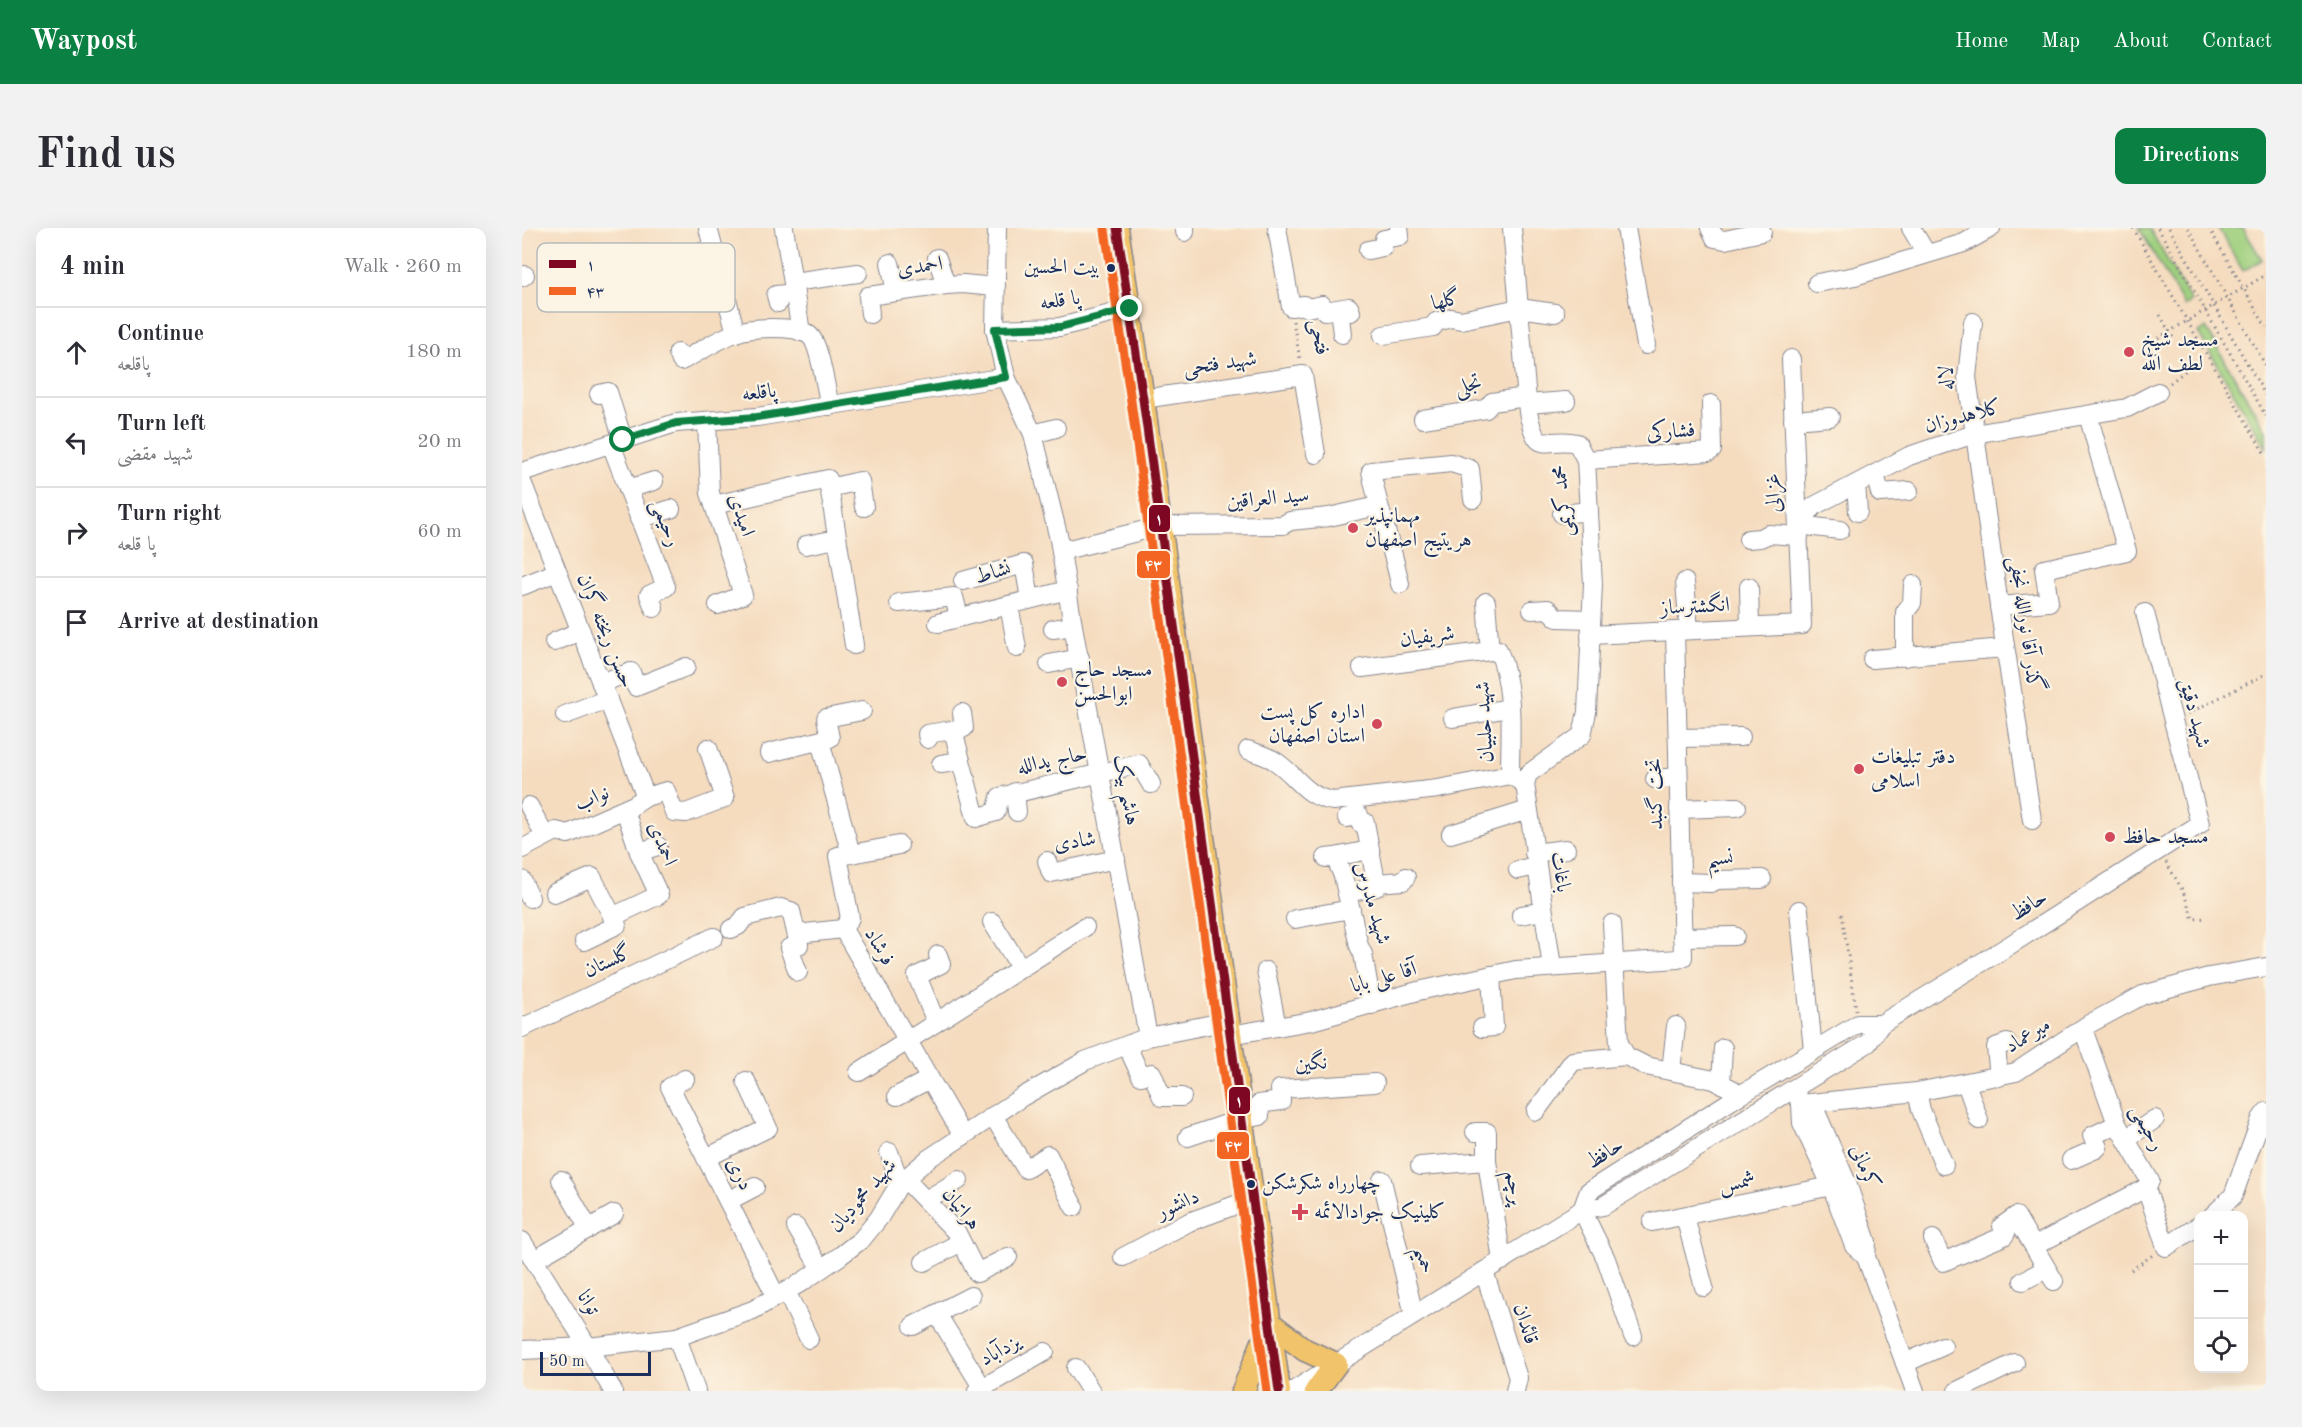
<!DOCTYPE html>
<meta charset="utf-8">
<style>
:root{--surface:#fff;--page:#f2f2f3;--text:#2b2b33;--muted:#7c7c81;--line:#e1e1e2;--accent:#0b8043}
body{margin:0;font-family:"Old Standard TT",Amiri,serif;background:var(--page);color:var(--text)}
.controls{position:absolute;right:18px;bottom:18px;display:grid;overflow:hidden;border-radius:12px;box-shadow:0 6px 24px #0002}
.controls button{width:54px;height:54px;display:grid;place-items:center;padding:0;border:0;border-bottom:2px solid var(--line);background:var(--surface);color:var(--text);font:30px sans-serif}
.scale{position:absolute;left:18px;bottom:15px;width:111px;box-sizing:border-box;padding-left:6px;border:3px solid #1b2f5e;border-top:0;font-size:16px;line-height:21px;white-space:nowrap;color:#1b2f5e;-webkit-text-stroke:4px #fcf5e5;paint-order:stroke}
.stop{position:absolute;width:18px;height:18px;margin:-14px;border:4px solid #0b8043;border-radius:50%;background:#fff}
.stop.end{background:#0b8043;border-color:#fff;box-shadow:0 2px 6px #0008}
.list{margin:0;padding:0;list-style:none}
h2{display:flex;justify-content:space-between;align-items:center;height:78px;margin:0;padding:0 24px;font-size:26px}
h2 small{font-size:20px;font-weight:400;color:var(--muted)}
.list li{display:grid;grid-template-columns:39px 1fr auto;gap:18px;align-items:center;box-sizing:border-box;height:90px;padding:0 24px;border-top:2px solid var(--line)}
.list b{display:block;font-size:22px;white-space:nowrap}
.list p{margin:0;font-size:20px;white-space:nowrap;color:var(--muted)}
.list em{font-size:20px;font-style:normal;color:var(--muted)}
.icon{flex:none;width:33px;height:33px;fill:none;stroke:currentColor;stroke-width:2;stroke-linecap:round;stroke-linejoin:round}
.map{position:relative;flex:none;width:1744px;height:1163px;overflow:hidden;border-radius:12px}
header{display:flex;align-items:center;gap:36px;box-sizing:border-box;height:84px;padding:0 30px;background:var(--accent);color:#fff}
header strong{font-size:28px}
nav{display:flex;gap:33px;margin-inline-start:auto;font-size:21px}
.intro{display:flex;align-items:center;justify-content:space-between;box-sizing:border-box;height:144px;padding:0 36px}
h1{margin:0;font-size:42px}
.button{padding:15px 27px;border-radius:12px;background:var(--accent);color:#fff;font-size:21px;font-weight:700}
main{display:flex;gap:36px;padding:0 36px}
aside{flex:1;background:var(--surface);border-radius:12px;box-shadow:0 6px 24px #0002}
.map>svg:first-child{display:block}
</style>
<header>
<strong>Waypost</strong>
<nav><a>Home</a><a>Map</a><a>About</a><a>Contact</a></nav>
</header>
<div class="intro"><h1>Find us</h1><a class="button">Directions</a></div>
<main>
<aside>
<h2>4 min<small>Walk · 260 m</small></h2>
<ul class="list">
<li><svg class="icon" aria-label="ahead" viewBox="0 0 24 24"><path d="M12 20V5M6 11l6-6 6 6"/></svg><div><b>Continue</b><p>پاقلعه</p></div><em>180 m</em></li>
<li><svg class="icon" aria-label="left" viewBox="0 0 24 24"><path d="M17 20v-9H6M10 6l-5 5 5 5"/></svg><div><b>Turn left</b><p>شهید مقضی</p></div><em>20 m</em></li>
<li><svg class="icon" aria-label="right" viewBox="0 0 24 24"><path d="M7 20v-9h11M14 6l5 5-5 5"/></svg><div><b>Turn right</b><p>پا قلعه</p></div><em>60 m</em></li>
<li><svg class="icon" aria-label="arrive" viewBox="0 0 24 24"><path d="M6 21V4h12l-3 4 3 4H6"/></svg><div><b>Arrive at destination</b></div></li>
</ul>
</aside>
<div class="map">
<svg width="1744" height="1163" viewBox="0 0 1744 1163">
<rect width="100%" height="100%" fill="#fcf5e5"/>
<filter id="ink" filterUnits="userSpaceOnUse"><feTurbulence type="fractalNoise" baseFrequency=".0167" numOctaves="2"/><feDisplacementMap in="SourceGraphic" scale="12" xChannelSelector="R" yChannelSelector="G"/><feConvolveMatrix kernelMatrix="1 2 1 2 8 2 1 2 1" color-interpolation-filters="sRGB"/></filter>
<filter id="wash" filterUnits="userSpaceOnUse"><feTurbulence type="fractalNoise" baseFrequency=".008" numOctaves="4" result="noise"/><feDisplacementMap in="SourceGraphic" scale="24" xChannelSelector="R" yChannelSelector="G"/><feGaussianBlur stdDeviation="1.35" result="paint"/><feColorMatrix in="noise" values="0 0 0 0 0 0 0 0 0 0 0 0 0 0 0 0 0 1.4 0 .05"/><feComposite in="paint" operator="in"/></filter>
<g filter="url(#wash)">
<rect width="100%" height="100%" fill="#f5dcbf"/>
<!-- green -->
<g fill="#9fcf7d" stroke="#5d7f6e" stroke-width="1.5">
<polygon points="1617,0 1627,0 1669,73 1662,78"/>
<polygon points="1696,0 1721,0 1740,32 1721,43"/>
<polygon points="1684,100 1744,203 1744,220 1676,104"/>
</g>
</g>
<g filter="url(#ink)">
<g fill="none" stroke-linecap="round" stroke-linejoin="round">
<defs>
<g id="minor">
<polyline points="186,0 214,105"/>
<polyline points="262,0 279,104"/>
<polyline points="475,0 473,101 484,149 511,206 537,311 551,398 626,809"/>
<polyline points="663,0 663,4"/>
<polyline points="755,0 769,79 782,77 785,80 800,77 803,83 827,79 829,84"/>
<path d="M990 0 1006 184C1016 232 1023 207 1055 215L1064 232 1071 356 1065 484 1060 507 1006 546 1003 556 1030 739"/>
<polyline points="1104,0 1124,117"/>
<polyline points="1188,0 1193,10 1203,12 1240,4"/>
<polyline points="1389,0 1404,25"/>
<polyline points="846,22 861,19 862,11 878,8 877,0"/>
<polyline points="415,30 424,57"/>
<polyline points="368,35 374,64"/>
<polyline points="103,43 192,21"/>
<polyline points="0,49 3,47"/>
<polyline points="271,54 336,45"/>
<polyline points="1295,55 1333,48 1442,15 1469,0"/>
<polyline points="256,75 254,67 273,65"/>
<polyline points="817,81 820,106"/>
<polyline points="348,86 346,68 424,57 441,56 473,59"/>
<polyline points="1451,94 1445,149 1477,378 1510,592"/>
<polyline points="473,101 538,99 608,81"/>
<polyline points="861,107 911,99 914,94 929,90 939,92 997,80 1033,85"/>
<path d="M156 125 159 133C177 124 195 112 213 105 228 99 273 97 287 107 298 115 304 163 308 178"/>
<polyline points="77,166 86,164 101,212"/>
<polyline points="621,171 781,147 794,226"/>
<polyline points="1005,176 1044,173"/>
<polyline points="901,191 964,181 970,174 1004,169"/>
<polyline points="1271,192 1308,189"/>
<polyline points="185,193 188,265 221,367 196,377"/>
<polyline points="511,206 534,200"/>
<polyline points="89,216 144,359 127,367 132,380"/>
<polyline points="1064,232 1187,224 1190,222 1189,176"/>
<polyline points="0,244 154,195 235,189 484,149"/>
<polyline points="1353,246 1358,265 1387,263"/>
<polyline points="0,254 124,569"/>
<polyline points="1334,256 1336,284"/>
<polyline points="307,260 338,253 342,279"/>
<polyline points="106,261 132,253"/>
<polyline points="192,277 306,251 332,417"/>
<polyline points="1040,286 1067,283"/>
<polyline points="117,291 149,281"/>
<polyline points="1276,297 1292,278 1387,228 1452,206 1605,180 1636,164"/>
<polyline points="1276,297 1318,302"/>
<polyline points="1226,311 1238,310 1247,306 1277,308"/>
<polyline points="284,317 315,311"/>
<polyline points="539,323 639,298 761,297 768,293 807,289 856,278"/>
<polyline points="441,353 502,336 508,371"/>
<polyline points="1163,354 1167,402"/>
<path d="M878 356C870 317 856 281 849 243L929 235 948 241 951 271"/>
<polyline points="0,358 35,344"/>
<polyline points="1227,359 1228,399"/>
<polyline points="964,374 968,423"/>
<polyline points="377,375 432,369 437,389"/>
<polyline points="487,377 495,420"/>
<polyline points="1477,378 1527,374 1522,341 1605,323 1566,187"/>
<polyline points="1010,382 1026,381 1035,390 1069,391"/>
<polyline points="416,395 546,362"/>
<polyline points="531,401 551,398"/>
<polyline points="1068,407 1280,397 1269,131"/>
<polyline points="32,414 59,403"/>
<polyline points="1383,429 1383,384 1390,375 1391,357"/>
<polyline points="1350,431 1483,420"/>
<polyline points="527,436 558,430"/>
<path d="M840 440 976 422C993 460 988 506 988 547L1003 556"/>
<polyline points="79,455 109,444 114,459 164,439"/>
<polyline points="43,487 86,471"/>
<polyline points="931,490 987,480"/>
<polyline points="431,502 454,590 474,584 478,569 617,536 629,556"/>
<polyline points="1156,510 1219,509"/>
<polyline points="406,511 405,506 442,500 440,485"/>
<polyline points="298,513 329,626 316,628 328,690 321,701 441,908"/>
<path d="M726 522C735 525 745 528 753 533 775 547 783 569 811 573L916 561 988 547"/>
<polyline points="247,525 308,510 304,490 340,483"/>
<polyline points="419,536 439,533"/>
<polyline points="1133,551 1156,549"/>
<polyline points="493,564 495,584"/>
<polyline points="7,578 23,608"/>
<polyline points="1157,581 1215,579"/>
<polyline points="825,590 837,587 838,595 843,594 849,627"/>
<polyline points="929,606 1006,582"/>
<polyline points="0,621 34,603 46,606 112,577 124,569 144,563 152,584 164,585 203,570 186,520"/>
<polyline points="117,624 136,618"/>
<polyline points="1012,625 1044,621"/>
<polyline points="329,626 377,617"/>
<polyline points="813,629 842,623 849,627 855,659 825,665"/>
<polyline points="804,630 813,629 821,648 837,718 841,726 850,777"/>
<polyline points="525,633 529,645 594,631"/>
<polyline points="996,642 1014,638"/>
<polyline points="0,652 8,670"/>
<polyline points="1159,654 1189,655 1195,652 1240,651"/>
<polyline points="854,655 881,653 884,649"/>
<polyline points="32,665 70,649 95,697 62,713"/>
<polyline points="1277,682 1291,822"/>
<polyline points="999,687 1021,683"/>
<polyline points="90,689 137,667 117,624 103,582"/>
<polyline points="773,691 829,681"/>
<polyline points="470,694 498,739"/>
<polyline points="1090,696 1097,815 1104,828 1124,838 1192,852 1210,861 1218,867"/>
<polyline points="209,701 216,698 223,689 259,680 269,683 277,717 267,720 276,744"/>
<polyline points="275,706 321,701"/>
<polyline points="1160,709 1213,708"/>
<polyline points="744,743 755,799"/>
<polyline points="414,794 395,748 419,736 416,727"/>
<polyline points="0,800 192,709"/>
<polyline points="960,800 972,799 969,747"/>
<polyline points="1561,801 1595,896 1628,953 1624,960 1644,1019 1676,998"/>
<polyline points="708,807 789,793 896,763 994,742 1156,731 1161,729 1153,403"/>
<polyline points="605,818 619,848 630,845 640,869 660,869"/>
<polyline points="1149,843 1154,798"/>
<polyline points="337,844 563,699"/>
<polyline points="1477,849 1474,819 1485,815"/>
<polyline points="163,851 148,859 254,1068"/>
<polyline points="1444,855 1457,892"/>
<polyline points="1199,856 1201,820"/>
<polyline points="1395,864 1399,882 1422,937"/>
<polyline points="375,868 408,851"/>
<polyline points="1275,868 1279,876 1280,895 1309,957 1332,1018 1344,1029"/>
<polyline points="1279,876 1395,864 1494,844 1567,796 1621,767 1687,749 1744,739"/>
<polyline points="1279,876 1295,886 1325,955 1345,1014 1344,1029 1393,1163"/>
<polyline points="1014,883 1051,833 1104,828"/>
<polyline points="471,888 504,941 526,927 552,979"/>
<polyline points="953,904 965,904 965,933 980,1033"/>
<polyline points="666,909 719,891 738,888 737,876 759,873 758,861 853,855"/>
<polyline points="1604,911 1633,891"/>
<polyline points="367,924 378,955"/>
<polyline points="184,930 246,900 224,853"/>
<polyline points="1549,932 1574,921 1576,919 1570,908 1595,896"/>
<polyline points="898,938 965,933"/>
<polyline points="383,951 435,1005 455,1045 486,1029"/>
<polyline points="39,952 67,1001"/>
<polyline points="860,952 892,1087"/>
<polyline points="404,972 437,952"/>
<polyline points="206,973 233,959"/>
<polyline points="1060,982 1067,963 1218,867 1336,796 1359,796"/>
<polyline points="1060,982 1084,1031 1111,1108"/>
<polyline points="1690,988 1711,968 1739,891 1744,884"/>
<polyline points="1163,989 1182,1059"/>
<polyline points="1130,994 1325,955"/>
<polyline points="274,999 299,1041"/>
<polyline points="1411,1011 1421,1034 1482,1008 1484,1005 1480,998 1494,988 1532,1053"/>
<polyline points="0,1013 66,1119 91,1163"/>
<polyline points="1512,1018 1624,960"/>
<polyline points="601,1029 667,994 730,971"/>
<polyline points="12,1032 92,986"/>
<polyline points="402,1034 439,1014"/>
<polyline points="962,1043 996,1150 993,1163"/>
<polyline points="1501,1053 1524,1041"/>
<polyline points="264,1063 287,1111"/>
<polyline points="415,1086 460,1159"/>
<polyline points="391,1098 449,1068"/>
<polyline points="155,1109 174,1163"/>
<polyline points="0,1122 66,1119 155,1109 231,1082 280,1054 318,1028 340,1011 357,990 378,955 406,931 500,869 563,833 626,809 706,793"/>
<polyline points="1383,1135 1421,1118"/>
<polyline points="554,1140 569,1163"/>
<polyline points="455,1163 523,1124"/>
<polyline points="771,1163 1060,982 1081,978 1346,815 1359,796 1480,722 1678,596 1623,385"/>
<polyline points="1435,1163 1493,1135"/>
</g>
<g id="major">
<polyline points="595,0 621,171 757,1163"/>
<polyline points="748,1095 783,1122 814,1136 794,1163"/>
<polyline points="721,1163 747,1099"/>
</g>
</defs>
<!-- minor casing -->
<use href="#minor" stroke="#88868e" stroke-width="20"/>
<!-- major casing -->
<use href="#major" stroke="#88868e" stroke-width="25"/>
<!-- path -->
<g stroke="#88868e" stroke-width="3" stroke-dasharray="1.5 4.5" stroke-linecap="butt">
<polyline points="1611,0 1744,228"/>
<polyline points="1636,0 1744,188"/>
<polyline points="1647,0 1744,168"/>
<polyline points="1666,0 1744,138"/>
<polyline points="1687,0 1744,99"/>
<polyline points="1638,87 1653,113"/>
<polyline points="771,93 778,131"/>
<polyline points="1636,110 1744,47"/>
<polyline points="1648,155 1668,139"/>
<polyline points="1665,486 1744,446"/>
<polyline points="1644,634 1661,663 1671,691 1685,690"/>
<polyline points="1320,686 1334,782"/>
<polyline points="1609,1042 1632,1026"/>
</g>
<!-- minor -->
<use href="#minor" stroke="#fff" stroke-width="18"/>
<!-- major -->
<use href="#major" stroke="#f1c36a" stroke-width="22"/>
<defs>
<polyline id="bus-1" points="595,0 621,171 757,1163"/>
<polyline id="bus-2" points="583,2 609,173 745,1163"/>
</defs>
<!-- bus-1 casing -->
<use href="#bus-1" stroke="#fcf5e5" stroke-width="14"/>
<!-- bus-2 casing -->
<use href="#bus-2" stroke="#fcf5e5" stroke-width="14"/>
<!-- bus-1 -->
<use href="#bus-1" stroke="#7e0724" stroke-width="9"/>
<!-- bus-2 -->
<use href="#bus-2" stroke="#f26522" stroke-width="9"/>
</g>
</g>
<g fill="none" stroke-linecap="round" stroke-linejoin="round" filter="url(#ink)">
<!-- route -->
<polyline stroke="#0b8043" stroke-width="8" points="101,212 154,195 235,189 484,149 473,101 538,99 608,81"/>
</g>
<!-- markers -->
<g fill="#1b2f5e" stroke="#fcf5e5" stroke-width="2">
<circle cx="589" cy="40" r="5"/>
<circle cx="729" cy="956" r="5"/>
</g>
<g fill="#d1495b" stroke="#fcf5e5" stroke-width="2">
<circle cx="1607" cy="124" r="6"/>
<circle cx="831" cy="300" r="6"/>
<circle cx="540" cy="454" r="6"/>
<circle cx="855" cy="496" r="6"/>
<circle cx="1337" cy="541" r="6"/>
<circle cx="1588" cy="609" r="6"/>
<path d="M775 975h6v6h6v6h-6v6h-6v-6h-6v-6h6z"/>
</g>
<g text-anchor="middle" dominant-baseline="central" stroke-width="4.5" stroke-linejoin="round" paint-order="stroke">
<!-- bus labels -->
<g font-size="20" fill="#1b2f5e" stroke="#fcf5e5" text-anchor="end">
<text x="578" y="40">بیت الحسین</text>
<text x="740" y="956" text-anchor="start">چهارراه شکرشکن</text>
</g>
<!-- street labels -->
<g font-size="21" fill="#1b2f5e" stroke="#fcf5e5">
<text transform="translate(398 39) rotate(-8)">احمدی</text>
<text transform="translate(538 73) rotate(-9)">پا قلعه</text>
<text transform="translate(924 73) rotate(-13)">گلها</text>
<text transform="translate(797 109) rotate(80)">فتحی</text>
<text transform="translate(698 136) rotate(-8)">شهید فتحی</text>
<text transform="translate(1425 150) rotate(-91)">لاله</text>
<text transform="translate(946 158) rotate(-16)">تجلی</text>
<text transform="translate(237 165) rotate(-7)">پاقلعه</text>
<text transform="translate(1441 189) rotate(-15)">کلاهدوزان</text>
<text transform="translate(1149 204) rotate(-4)">فشارکی</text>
<text transform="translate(1252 265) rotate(-92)">غزالی</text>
<text transform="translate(746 271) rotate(-5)">سید العراقین</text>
<text transform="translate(1041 273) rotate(-95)">محمد کریمی</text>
<text transform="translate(219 287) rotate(72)">امیدی</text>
<text transform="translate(143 295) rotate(69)">رحیمی</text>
<text transform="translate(471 345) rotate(-16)">نشاط</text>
<text transform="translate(1173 379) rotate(-3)">انگشترساز</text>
<text transform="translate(1503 396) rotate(82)">گذر آقا نورالله نجفی</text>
<text transform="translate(83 403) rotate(68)">حسن ریخته گران</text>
<text transform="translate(905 409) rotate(-8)">شریفیان</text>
<text transform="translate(1672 485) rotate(75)">شهید دقیق</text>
<text transform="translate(963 494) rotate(-93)">شهید حلبیان</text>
<text transform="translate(530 533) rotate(-12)">حاج یدالله</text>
<text transform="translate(604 562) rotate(80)">هاشم بیک</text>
<text transform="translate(1134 566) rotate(-91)">تخت گنبد</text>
<text transform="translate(70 571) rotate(-24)">نواب</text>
<text transform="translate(553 614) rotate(-8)">شادی</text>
<text transform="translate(140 616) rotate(68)">احمدی</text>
<text transform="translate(1198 631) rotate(-5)">نسیم</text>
<text transform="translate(1038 644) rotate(81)">باغات</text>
<text transform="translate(850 675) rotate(74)">شهید مدرس</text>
<text transform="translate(1507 678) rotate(-32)">حافظ</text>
<text transform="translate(357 719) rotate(60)">فرشاد</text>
<text transform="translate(86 734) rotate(-25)">گلستان</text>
<text transform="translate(862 750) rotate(-16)">آقا علی بابا</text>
<text transform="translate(1506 808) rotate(-31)">میرعماد</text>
<text transform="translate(789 836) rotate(-4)">نگین</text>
<text transform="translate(1625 900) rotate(62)">رحیمی</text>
<text transform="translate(1083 926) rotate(-33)">حافظ</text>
<text transform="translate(1342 939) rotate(68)">کرمانی</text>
<text transform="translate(217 946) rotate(63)">دری</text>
<text transform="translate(1215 955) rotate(-12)">شمس</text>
<text transform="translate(992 960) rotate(82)">پرچم</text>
<text transform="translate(341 968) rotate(-49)">شهید محمودیان</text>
<text transform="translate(656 977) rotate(-24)">دانشور</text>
<text transform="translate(439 981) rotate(51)">هراتیان</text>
<text transform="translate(902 1032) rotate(77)">حمیم</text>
<text transform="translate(66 1075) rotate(58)">توانا</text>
<text transform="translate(1003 1096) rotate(72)">قائدان</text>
<text transform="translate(478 1123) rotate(-29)">یزدآباد</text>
</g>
<!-- poi labels -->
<g font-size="21" fill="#1b2f5e" stroke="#fcf5e5" text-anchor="start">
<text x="1619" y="112">مسجد شیخ<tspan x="1619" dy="24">لطف الله</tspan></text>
<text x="843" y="288">مهمانپذیر<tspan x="843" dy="24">هریتیج اصفهان</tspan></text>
<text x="552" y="442">مسجد حاج<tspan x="552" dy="24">ابوالحسن</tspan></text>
<text x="843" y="484" text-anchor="end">اداره کل پست<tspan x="843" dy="24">استان اصفهان</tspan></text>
<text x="1349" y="529">دفتر تبلیغات<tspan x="1349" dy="24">اسلامی</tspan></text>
<text x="1600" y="609">مسجد حافظ</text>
<text x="792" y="984">کلینیک جوادالائمه</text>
</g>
</g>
<!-- legend -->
<rect x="15" y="15" width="198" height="69" rx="9" fill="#fcf5e5" stroke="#b8babc" stroke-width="1.5"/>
<rect x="27" y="32" width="27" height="8" fill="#7e0724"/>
<rect x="27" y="59" width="27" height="8" fill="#f26522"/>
<g font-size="16" fill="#1b2f5e">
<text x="64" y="42">۱</text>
<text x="64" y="69">۴۳</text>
</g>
<g stroke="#fcf5e5" stroke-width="2">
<rect x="626" y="276" width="23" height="29" rx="6" fill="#7e0724"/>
<rect x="614" y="322" width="35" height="29" rx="6" fill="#f26522"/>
<rect x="706" y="858" width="23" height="29" rx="6" fill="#7e0724"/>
<rect x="694" y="903" width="34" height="29" rx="6" fill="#f26522"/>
</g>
<g font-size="16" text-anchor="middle" font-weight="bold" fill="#fff">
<text x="637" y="296">۱</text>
<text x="631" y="342">۴۳</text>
<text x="717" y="878">۱</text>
<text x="711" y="923">۴۳</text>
</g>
</svg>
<div class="controls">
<button>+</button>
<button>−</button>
<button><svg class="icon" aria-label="locate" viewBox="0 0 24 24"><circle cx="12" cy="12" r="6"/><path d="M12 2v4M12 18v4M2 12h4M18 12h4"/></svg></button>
</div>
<div class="scale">50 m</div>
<div class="stop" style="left:101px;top:212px"></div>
<div class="stop end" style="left:608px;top:81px"></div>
</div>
</main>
